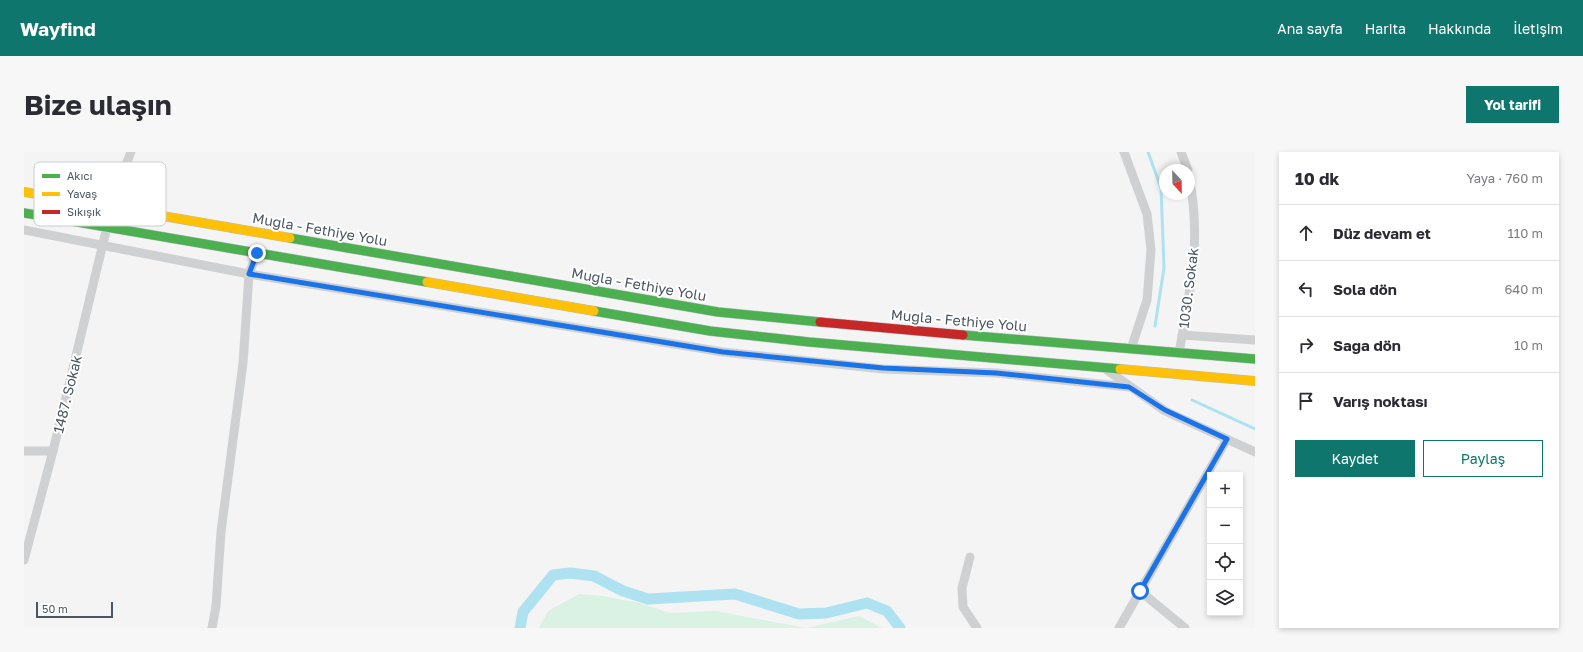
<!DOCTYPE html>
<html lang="tr">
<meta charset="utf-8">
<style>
:root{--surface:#fff;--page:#f7f7f7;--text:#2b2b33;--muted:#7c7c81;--line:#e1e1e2;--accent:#0f766e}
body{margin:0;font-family:"Golos Text",sans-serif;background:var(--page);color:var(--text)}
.controls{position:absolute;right:12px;bottom:12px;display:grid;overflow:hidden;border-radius:0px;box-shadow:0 2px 6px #0003}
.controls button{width:36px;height:36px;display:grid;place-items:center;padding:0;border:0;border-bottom:1px solid var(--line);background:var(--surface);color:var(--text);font:20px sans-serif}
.compass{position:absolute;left:1135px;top:12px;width:36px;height:36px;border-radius:50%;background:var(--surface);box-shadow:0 2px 6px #0003;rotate:158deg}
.scale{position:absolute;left:12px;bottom:10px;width:77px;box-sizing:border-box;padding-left:4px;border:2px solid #4a5661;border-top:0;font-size:11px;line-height:14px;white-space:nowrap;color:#4a5661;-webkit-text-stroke:3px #fff;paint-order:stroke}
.stop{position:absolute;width:12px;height:12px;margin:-9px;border:3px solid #1a73e8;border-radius:50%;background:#fff}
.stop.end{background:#1a73e8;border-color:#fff;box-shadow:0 1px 4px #0008}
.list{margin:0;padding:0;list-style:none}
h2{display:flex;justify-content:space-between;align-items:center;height:52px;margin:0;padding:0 16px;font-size:17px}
h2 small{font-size:13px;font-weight:400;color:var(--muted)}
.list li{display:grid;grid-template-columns:26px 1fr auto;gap:12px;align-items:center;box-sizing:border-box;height:56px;padding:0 16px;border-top:1px solid var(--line)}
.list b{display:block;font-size:15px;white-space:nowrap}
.list em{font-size:13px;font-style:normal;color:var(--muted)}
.actions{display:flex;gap:8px;padding:12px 16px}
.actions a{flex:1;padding:9px 0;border:1px solid var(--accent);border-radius:0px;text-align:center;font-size:14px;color:var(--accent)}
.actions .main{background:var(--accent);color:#fff}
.icon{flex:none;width:22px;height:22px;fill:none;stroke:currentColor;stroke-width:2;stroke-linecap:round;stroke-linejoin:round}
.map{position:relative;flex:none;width:1231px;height:476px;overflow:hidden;border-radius:0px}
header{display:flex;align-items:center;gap:24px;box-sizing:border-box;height:56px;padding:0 20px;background:var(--accent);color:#fff}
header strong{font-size:19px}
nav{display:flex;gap:22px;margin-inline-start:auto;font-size:14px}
.intro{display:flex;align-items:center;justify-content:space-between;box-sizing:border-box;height:96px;padding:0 24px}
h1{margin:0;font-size:28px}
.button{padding:10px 18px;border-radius:0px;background:var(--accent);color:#fff;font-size:14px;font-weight:700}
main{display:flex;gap:24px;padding:0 24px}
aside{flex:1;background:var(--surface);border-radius:0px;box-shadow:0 2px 6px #0003}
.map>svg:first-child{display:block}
</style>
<header>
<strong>Wayfind</strong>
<nav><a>Ana sayfa</a><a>Harita</a><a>Hakkında</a><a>İletişim</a></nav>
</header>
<div class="intro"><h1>Bize ulaşın</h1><a class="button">Yol tarifi</a></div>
<main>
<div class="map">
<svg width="1231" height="476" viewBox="0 0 1231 476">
<rect width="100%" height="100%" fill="#f4f4f4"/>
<!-- green -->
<polygon fill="#d9f2e3" points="555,442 578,444 616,451 646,461 691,459 782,476 835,464 858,476 515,476 524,459"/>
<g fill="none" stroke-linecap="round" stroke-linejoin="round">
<!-- stream -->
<g stroke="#aee2f0" stroke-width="3">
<polyline points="1124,0 1137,36 1140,116 1131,174"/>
<polyline points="1168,248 1231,277"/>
</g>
<!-- canal -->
<polyline stroke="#aee2f0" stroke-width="11" points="496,476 499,460 529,423 546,421 570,424 599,439 624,447 711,442 775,462 802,461 843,451 863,459 876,476"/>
<defs>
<g id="fast">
<polyline points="0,61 403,130"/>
<polyline points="266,86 694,160 796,170"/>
<polyline points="570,159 686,179 785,190 1096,217"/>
<polyline points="939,183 1231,207"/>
</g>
<g id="slow">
<polyline points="0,40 266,86"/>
<polyline points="403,130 570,159"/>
<polyline points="1096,217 1231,229"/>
</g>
<polyline id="jam" points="796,170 939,183"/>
</defs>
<!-- fast casing -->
<use href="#fast" stroke="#b9bec3" stroke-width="10"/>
<!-- slow casing -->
<use href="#slow" stroke="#b9bec3" stroke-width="10"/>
<!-- jam casing -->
<use href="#jam" stroke="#b9bec3" stroke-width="10"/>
<!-- street -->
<g stroke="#ced0d2" stroke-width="9">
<polyline points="1100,0 1123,62 1127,98 1123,148 1107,197"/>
<polyline points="1157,0 1164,18"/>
<polyline points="85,54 107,0"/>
<polyline points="0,78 225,122 699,200 859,217 972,221 1105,235"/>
<polyline points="1158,183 1231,188"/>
<path d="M1155 201C1166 139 1178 88 1165 25"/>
<polyline points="1083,218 1141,259 1231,300"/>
<polyline points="0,299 29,299"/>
<polyline points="946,405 938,436 939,455 953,476"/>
<polyline points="0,408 29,299 83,75"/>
<polyline points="1116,439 1161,476"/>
<polyline points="188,476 192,454 197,380 219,211 225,122 233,101"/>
<polyline points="1095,476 1203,287"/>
</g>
<!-- fast -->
<use href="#fast" stroke="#4caf50" stroke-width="9"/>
<!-- slow -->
<use href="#slow" stroke="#ffc107" stroke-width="9"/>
<!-- jam -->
<use href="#jam" stroke="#c62828" stroke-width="9"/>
</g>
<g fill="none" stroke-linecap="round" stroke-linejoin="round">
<!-- route -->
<polyline stroke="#1a73e8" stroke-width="5" points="233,101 225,122 699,200 859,216 972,221 1105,235 1141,258 1203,287 1116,439"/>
</g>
<g text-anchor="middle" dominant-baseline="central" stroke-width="4" stroke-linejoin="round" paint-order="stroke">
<!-- street labels -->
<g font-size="14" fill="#4a5661" stroke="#fff">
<text transform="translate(296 77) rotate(10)">Muğla - Fethiye Yolu</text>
<text transform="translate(615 132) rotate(10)">Muğla - Fethiye Yolu</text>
<text transform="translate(1164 136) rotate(-83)">1030. Sokak</text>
<text transform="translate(935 168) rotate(5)">Muğla - Fethiye Yolu</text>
<text transform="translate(43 242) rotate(-76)">1487. Sokak</text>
</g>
</g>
<!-- legend -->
<rect x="10" y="10" width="132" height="64" rx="6" fill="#fff" stroke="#c9ccd0" stroke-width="1"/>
<rect x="18" y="22" width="18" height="4" fill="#4caf50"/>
<rect x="18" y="40" width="18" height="4" fill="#ffc107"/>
<rect x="18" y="58" width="18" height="4" fill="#c62828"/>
<g font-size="11" fill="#4a5661">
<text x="43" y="28">Akıcı</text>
<text x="43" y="46">Yavaş</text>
<text x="43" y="64">Sıkışık</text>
</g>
</svg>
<div class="controls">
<button>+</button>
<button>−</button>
<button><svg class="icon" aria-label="locate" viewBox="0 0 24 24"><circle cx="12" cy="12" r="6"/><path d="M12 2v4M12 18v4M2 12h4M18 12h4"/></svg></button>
<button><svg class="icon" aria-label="layers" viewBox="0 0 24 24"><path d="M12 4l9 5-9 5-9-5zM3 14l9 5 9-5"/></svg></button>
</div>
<svg class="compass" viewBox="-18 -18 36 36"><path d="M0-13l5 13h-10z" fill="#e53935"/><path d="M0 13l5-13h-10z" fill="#7c7c81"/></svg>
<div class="scale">50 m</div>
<div class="stop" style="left:1116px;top:439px"></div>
<div class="stop end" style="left:233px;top:101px"></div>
</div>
<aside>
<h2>10 dk<small>Yaya · 760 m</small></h2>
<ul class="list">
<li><svg class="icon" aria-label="ahead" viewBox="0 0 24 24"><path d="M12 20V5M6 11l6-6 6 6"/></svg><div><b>Düz devam et</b></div><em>110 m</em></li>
<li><svg class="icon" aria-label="left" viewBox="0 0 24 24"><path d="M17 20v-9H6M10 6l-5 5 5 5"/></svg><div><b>Sola dön</b></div><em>640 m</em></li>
<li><svg class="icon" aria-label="right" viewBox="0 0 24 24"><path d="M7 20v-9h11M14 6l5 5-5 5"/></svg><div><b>Sağa dön</b></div><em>10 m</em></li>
<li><svg class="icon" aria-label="arrive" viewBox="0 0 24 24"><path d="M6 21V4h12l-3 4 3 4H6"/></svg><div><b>Varış noktası</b></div></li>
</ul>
<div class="actions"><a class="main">Kaydet</a><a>Paylaş</a></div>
</aside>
</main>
